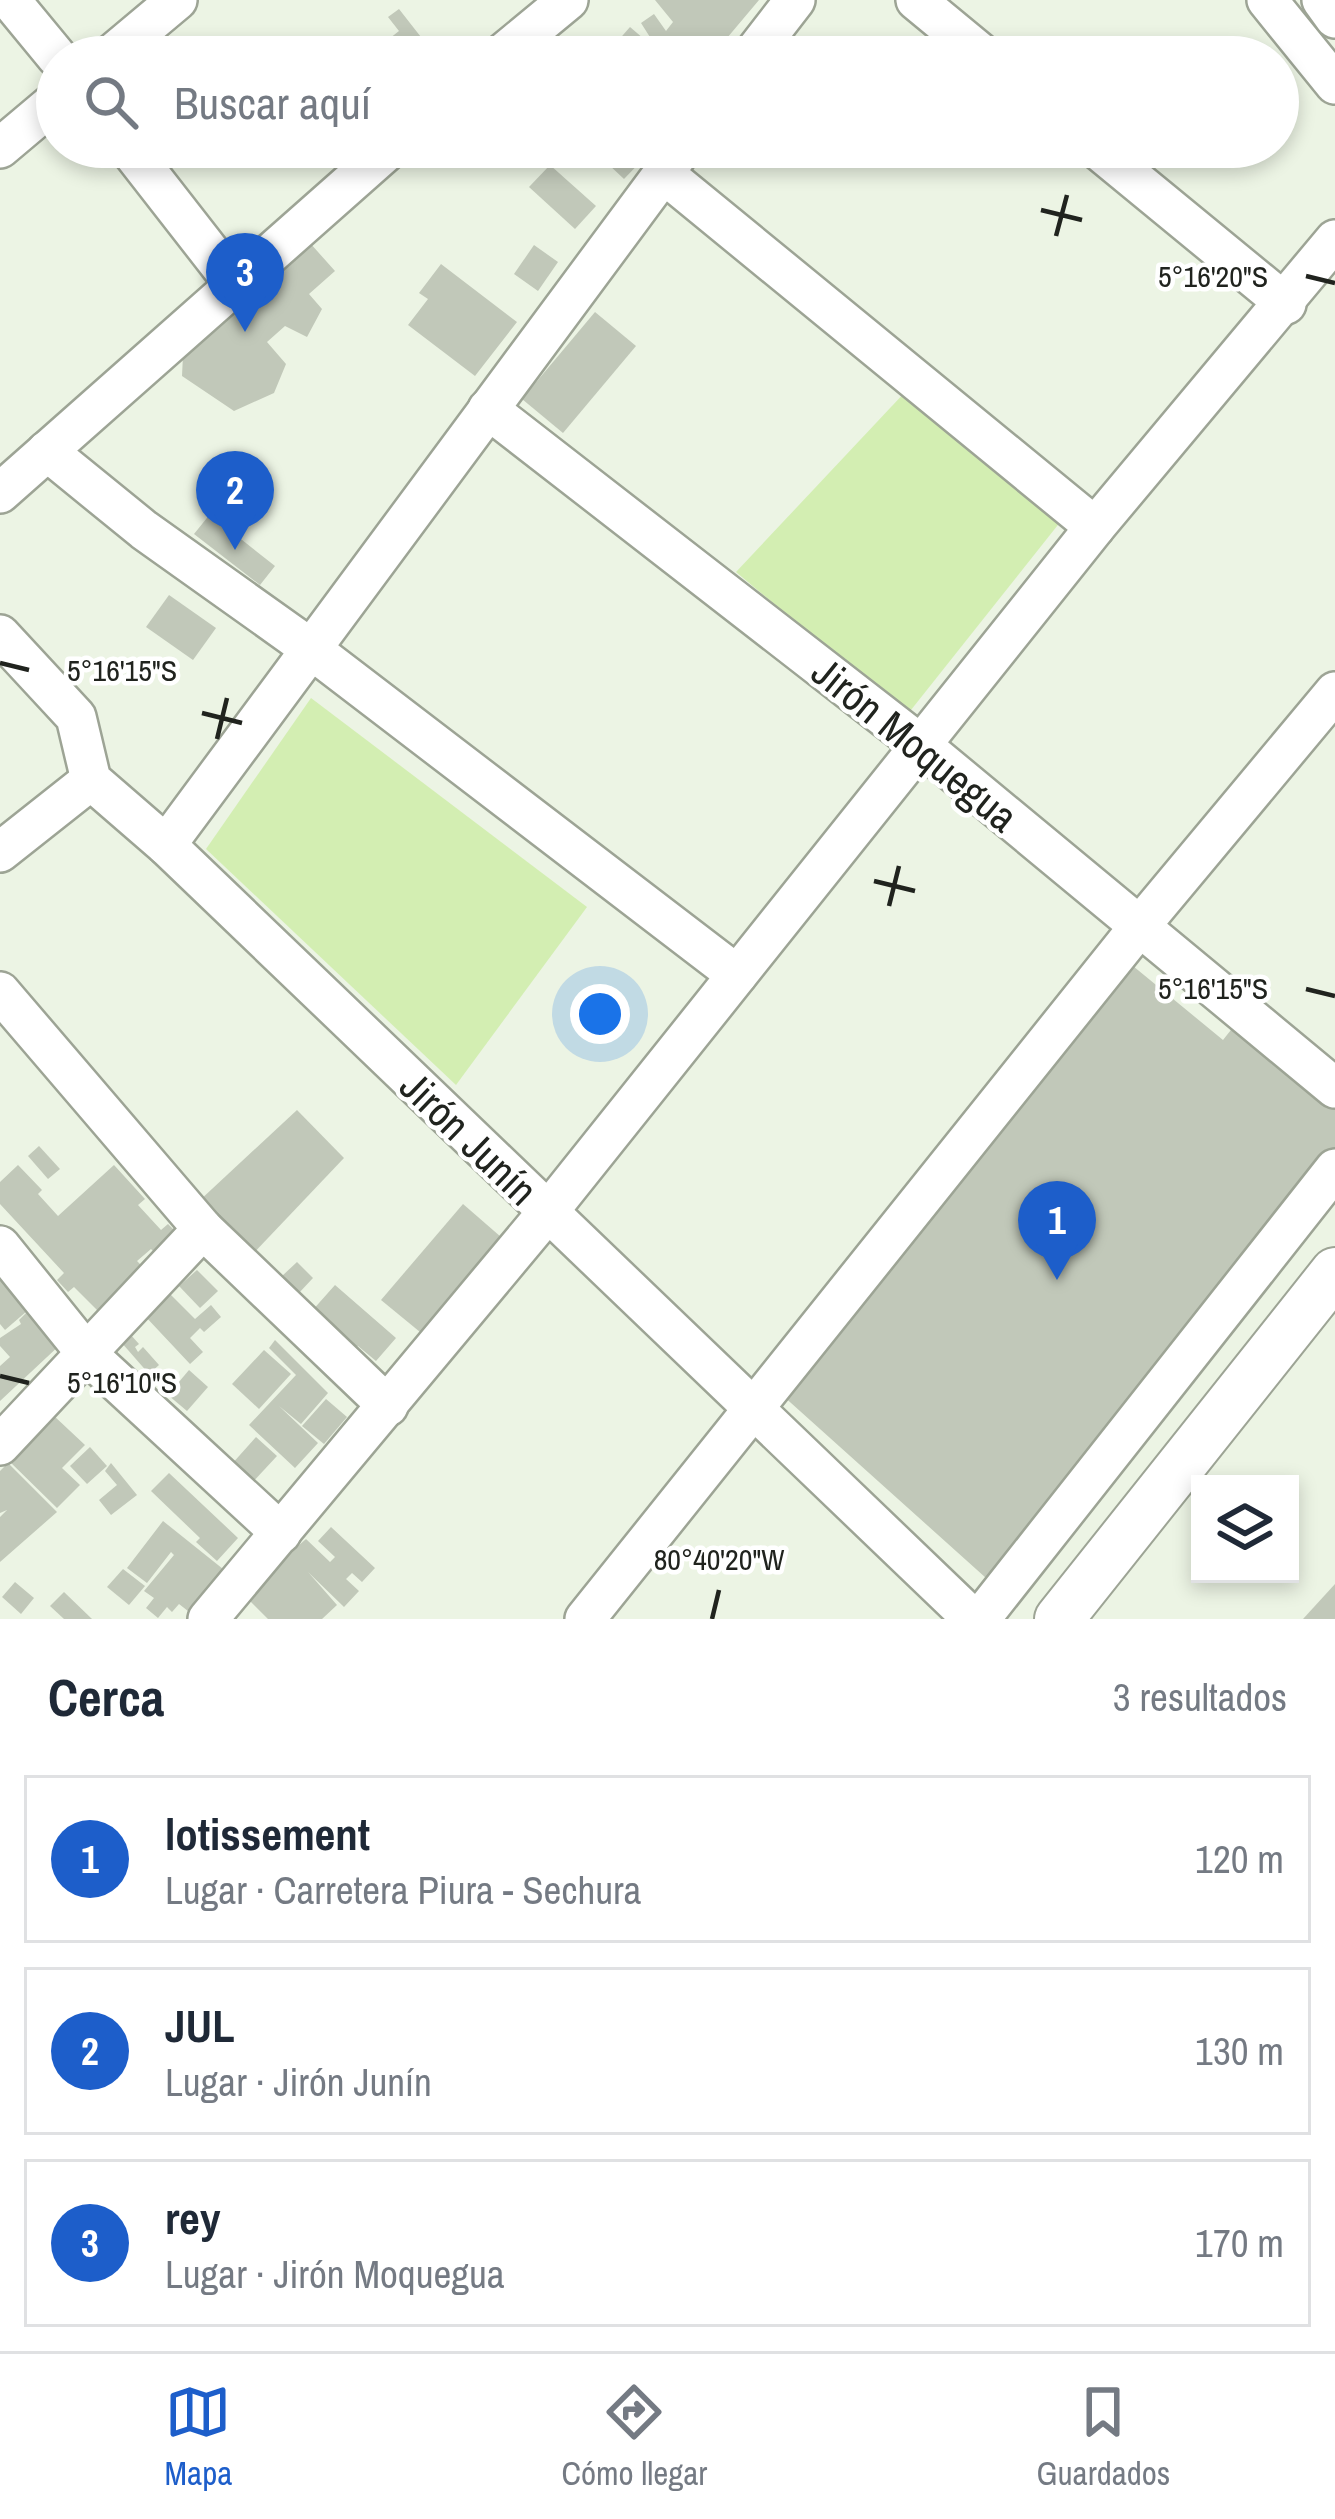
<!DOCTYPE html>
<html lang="es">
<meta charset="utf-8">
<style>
:root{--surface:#fff;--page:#f6f6f7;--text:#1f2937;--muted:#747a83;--line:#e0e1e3;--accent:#1d5eca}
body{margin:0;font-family:"Archivo Narrow",sans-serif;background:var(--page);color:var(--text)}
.controls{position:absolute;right:36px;bottom:36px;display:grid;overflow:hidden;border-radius:0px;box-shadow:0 6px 18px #0003}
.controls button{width:108px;height:108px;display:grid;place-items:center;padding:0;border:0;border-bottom:3px solid var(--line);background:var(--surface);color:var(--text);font:60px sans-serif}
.you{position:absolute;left:600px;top:1014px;width:42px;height:42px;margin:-30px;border:9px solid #fff;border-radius:50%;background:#1a73e8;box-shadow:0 0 0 18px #1a73e833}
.badge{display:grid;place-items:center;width:78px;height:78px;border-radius:50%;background:var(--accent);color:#fff;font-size:39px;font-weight:700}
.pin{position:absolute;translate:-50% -99px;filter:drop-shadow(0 3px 6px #0008)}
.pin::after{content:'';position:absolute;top:63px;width:42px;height:36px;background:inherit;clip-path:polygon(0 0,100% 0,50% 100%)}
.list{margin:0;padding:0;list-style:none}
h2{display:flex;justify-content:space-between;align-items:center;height:156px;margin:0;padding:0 48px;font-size:51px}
h2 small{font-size:39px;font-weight:400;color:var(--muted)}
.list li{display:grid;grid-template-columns:78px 1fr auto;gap:36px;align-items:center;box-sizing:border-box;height:168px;margin:0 24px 24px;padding:0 24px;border:3px solid var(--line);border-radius:0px}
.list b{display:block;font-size:45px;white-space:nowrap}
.list p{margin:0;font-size:39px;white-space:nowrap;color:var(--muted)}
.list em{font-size:39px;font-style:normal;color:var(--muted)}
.icon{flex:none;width:66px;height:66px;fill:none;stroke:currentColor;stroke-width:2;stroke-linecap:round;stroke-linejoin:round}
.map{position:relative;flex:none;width:1335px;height:1619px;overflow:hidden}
.search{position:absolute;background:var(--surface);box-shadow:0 6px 18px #0003;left:36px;right:36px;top:36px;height:132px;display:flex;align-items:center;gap:30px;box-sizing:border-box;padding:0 42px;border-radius:66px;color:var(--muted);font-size:45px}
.sheet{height:732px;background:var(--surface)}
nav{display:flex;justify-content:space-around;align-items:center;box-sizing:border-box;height:168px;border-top:3px solid var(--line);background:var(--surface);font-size:33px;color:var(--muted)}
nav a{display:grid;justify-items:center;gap:6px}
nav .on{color:var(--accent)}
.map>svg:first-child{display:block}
</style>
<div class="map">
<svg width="1335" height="1619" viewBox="0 0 1335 1619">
<rect width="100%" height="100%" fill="#ecf4e4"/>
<!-- green -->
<g fill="#d3eeb2">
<polygon points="907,390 1065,516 907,715 736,572"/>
<polygon points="311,698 587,907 456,1085 206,849"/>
</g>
<!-- building -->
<g fill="#c1c8b9">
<polygon points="655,0 759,0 711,57 668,57 655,45 641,23 654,14 666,31 673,22"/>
<polygon points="399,9 435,55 448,46 456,55 380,57 375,50 399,31 388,17"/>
<polygon points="630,27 665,57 632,57 616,43"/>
<polygon points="590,147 640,147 648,154 624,179"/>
<polygon points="550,165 596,206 575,229 529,187"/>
<polygon points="310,243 335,271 309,294 322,309 307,337 285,326 267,342 286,364 274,393 234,411 182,376 183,355"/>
<polygon points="534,245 558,262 538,291 514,274"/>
<polygon points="441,264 517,322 475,376 408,325 428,299 419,293"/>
<polygon points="595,312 636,346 563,433 522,399"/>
<polygon points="219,503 236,516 227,528 275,566 260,585 194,534"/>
<polygon points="169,595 216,628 193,660 146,627"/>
<polygon points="1133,966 1223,1040 1238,1021 1335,1100 1335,1165 986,1578 781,1394"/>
<polygon points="297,1110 344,1158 249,1258 198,1202"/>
<polygon points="39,1146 60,1169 48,1179 28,1156"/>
<polygon points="18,1165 42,1190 38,1194 58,1216 114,1165 145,1199 138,1205 161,1230 168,1224 181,1237 159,1257 151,1249 137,1261 144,1268 98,1311 74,1287 68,1292 57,1280 64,1273 0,1204 0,1182"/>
<polygon points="463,1204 501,1237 420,1332 381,1300"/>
<polygon points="297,1262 313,1278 298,1294 281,1277"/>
<polygon points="197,1270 218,1291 200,1308 179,1286"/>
<polygon points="0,1279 27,1311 5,1330 0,1324"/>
<polygon points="335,1285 396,1338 376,1361 358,1346 354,1349 311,1312"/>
<polygon points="168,1292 195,1319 211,1305 221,1317 204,1332 200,1328 190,1338 203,1352 190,1364 144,1315"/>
<polygon points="30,1309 62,1343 0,1401 0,1366 10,1357 0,1346 0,1338 21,1324 19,1320"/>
<polygon points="130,1334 139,1344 135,1347 138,1352 143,1347 159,1365 149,1374 121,1342"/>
<polygon points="275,1340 328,1393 301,1424 279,1406 318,1443 295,1468 249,1425 296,1375 269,1348"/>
<polygon points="264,1350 291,1374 259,1409 232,1384"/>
<polygon points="189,1370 208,1387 187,1411 168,1395"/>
<polygon points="326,1399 347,1417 324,1444 302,1426"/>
<polygon points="53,1415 85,1445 62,1468 80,1485 57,1508 7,1459"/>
<polygon points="256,1437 277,1456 252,1483 231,1465"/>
<polygon points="90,1447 107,1466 87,1484 70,1466"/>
<polygon points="8,1463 57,1512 0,1562 0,1517 7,1510 0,1513 0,1471"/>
<polygon points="111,1463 137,1495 111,1515 99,1500 117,1485 105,1471"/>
<polygon points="169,1473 238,1538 217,1561 196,1542 200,1538 151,1491"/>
<polygon points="163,1521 223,1569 188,1611 179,1604 172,1612 167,1607 158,1618 146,1608 154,1598 144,1591 174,1555 171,1552 147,1583 127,1568"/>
<polygon points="331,1527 375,1568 362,1582 352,1573 346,1579 359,1591 344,1607 308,1572 337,1605 322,1619 268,1619 243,1594 306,1539 330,1562 335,1557 318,1541"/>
<polygon points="123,1569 145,1586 129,1605 107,1587"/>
<polygon points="15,1582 34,1598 21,1614 2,1597"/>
<polygon points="1335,1584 1335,1619 1303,1619"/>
<polygon points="64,1592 92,1619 64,1619 50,1606"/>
</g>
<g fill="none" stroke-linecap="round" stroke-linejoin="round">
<defs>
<g id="minor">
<polyline points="10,0 57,57"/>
<polyline points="916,0 985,57"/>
<polyline points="1267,0 1335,84"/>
<polyline points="1322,0 1335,18"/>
<polyline points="109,57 177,0"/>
<polyline points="499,57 568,0"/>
<polyline points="751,57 795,0"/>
<polyline points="128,147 234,283"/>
<polyline points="1095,147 1286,304"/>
<polyline points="0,148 57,100"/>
<polyline points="663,173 1095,527"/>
<polyline points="488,409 922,746 1335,1088"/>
<polyline points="47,451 144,530 311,649 737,975"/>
<polyline points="0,493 391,147"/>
<polyline points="0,635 76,717 91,780 166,845 973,1619"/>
<polyline points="166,845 683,147"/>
<polyline points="0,852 91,780"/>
<polyline points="0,992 203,1229 388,1406"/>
<polyline points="0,1246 87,1354 281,1533"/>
<polyline points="0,1445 203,1229"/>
<polyline points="208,1619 547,1213 1095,527 1335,240"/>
<polyline points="585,1619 1139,927 1335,692"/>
<polyline points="980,1619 1335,1169"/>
</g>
<polyline id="major" points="1059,1619 1335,1272"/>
</defs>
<!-- minor casing -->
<use href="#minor" stroke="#9da495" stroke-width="44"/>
<!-- major casing -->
<use href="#major" stroke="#9da495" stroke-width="52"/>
<!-- minor -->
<use href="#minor" stroke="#fff" stroke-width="39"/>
<!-- major -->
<use href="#major" stroke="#fff" stroke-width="48"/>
</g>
<!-- ticks -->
<path fill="none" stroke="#20231e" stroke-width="4.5" d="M1041 210 1082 220M1056 236 1067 195M1306 276 1335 283M0 663 29 670M202 713 242 723M217 739 227 698M874 881 915 891M889 906 899 866M1306 989 1335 996M0 1376 29 1383M712 1619 719 1590"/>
<g text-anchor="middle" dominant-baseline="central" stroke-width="9" stroke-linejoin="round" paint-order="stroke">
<!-- street labels -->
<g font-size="42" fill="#20231e" stroke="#fff">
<text transform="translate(915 744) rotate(39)">Jirón Moquegua</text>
<text transform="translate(469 1138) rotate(44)">Jirón Junín</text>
</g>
</g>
<g font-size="30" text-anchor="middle" fill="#20231e" stroke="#fff" stroke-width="9" stroke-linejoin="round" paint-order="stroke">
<text x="1213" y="287">5°16'20"S</text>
<text x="122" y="681">5°16'15"S</text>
<text x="1213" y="999">5°16'15"S</text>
<text x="122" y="1393">5°16'10"S</text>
<text x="719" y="1570">80°40'20"W</text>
</g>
</svg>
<div class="controls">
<button><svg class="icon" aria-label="layers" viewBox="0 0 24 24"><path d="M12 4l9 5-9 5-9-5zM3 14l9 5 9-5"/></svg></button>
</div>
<div class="you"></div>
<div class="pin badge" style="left:1057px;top:1280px">1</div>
<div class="pin badge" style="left:235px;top:550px">2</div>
<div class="pin badge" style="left:245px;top:332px">3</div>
<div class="search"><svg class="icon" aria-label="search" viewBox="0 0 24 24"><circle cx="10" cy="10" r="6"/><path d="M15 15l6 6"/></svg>Buscar aquí</div>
</div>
<section class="sheet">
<h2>Cerca<small>3 resultados</small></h2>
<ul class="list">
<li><span class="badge">1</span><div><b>lotissement</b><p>Lugar · Carretera Piura - Sechura</p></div><em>120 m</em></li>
<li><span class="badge">2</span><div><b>JUL</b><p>Lugar · Jirón Junín</p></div><em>130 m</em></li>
<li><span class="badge">3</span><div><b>rey</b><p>Lugar · Jirón Moquegua</p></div><em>170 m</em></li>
</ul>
</section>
<nav>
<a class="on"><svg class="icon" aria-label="map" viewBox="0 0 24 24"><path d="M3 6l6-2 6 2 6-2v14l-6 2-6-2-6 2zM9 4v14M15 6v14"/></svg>Mapa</a>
<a><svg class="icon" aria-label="directions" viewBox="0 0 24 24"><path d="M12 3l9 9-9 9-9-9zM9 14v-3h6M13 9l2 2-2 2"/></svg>Cómo llegar</a>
<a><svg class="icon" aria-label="saved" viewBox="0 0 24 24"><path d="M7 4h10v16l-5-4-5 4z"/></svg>Guardados</a>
</nav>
